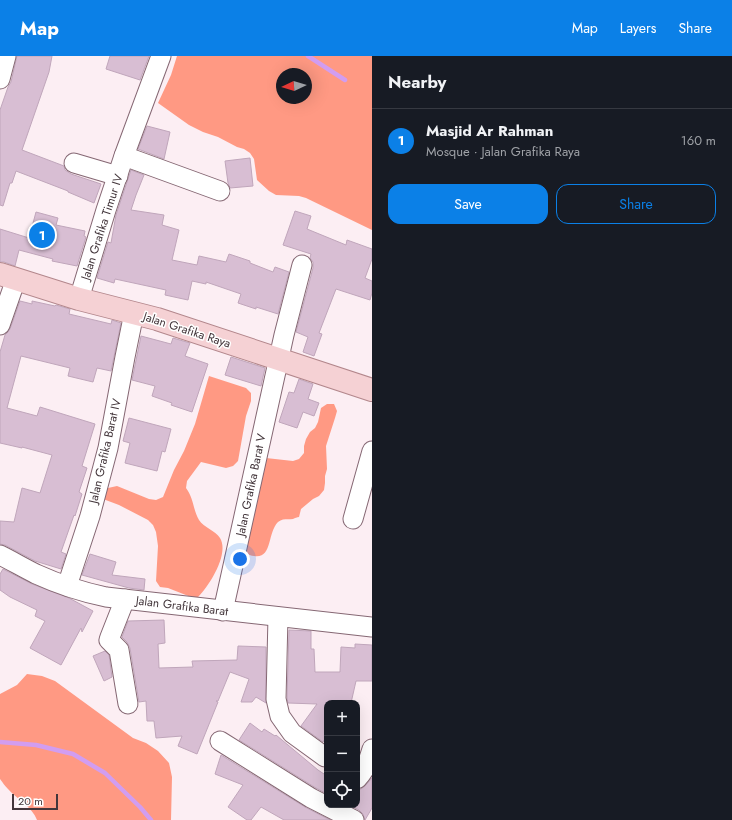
<!DOCTYPE html>
<meta charset="utf-8">
<style>
:root{--surface:#171b24;--page:#242831;--text:#f1f3f6;--muted:#9ea1a6;--line:#363941;--accent:#0b80e7}
body{margin:0;font-family:Jost,sans-serif;background:var(--page);color:var(--text)}
.controls{position:absolute;right:12px;bottom:12px;display:grid;overflow:hidden;border-radius:8px;box-shadow:0 4px 16px #0002}
.controls button{width:36px;height:36px;display:grid;place-items:center;padding:0;border:0;border-bottom:1px solid var(--line);background:var(--surface);color:var(--text);font:20px sans-serif}
.compass{position:absolute;left:276px;top:12px;width:36px;height:36px;border-radius:50%;background:var(--surface);box-shadow:0 4px 16px #0002;rotate:266deg}
.scale{position:absolute;left:12px;bottom:10px;width:46px;box-sizing:border-box;padding-left:4px;border:2px solid #43363b;border-top:0;font-size:11px;line-height:14px;white-space:nowrap;color:#43363b;-webkit-text-stroke:3px #fff;paint-order:stroke}
.you{position:absolute;left:240px;top:503px;width:14px;height:14px;margin:-10px;border:3px solid #fff;border-radius:50%;background:#1a73e8;box-shadow:0 0 0 6px #1a73e833}
.badge{display:grid;place-items:center;width:26px;height:26px;border-radius:50%;background:var(--accent);color:#fff;font-size:13px;font-weight:700}
.pin{position:absolute;translate:-50% -50%;border:2px solid #fff;box-shadow:0 1px 4px #0006}
.list{margin:0;padding:0;list-style:none}
h2{display:flex;justify-content:space-between;align-items:center;height:52px;margin:0;padding:0 16px;font-size:17px}
h2 small{font-size:13px;font-weight:400;color:var(--muted)}
.list li{display:grid;grid-template-columns:26px 1fr auto;gap:12px;align-items:center;box-sizing:border-box;height:64px;padding:0 16px;border-top:1px solid var(--line)}
.list b{display:block;font-size:15px;white-space:nowrap}
.list p{margin:0;font-size:13px;white-space:nowrap;color:var(--muted)}
.list em{font-size:13px;font-style:normal;color:var(--muted)}
.actions{display:flex;gap:8px;padding:12px 16px}
.actions a{flex:1;padding:9px 0;border:1px solid var(--accent);border-radius:12px;text-align:center;font-size:14px;color:var(--accent)}
.actions .main{background:var(--accent);color:#fff}
.icon{flex:none;width:22px;height:22px;fill:none;stroke:currentColor;stroke-width:2;stroke-linecap:round;stroke-linejoin:round}
.map{position:relative;flex:none;width:372px;height:764px;overflow:hidden}
header{display:flex;align-items:center;gap:24px;box-sizing:border-box;height:56px;padding:0 20px;background:var(--accent);color:#fff}
header strong{font-size:19px}
nav{display:flex;gap:22px;margin-inline-start:auto;font-size:14px}
main{display:flex}
aside{flex:1;background:var(--surface)}
.map>svg:first-child{display:block}
</style>
<header>
<strong>Map</strong>
<nav><a>Map</a><a>Layers</a><a>Share</a></nav>
</header>
<main>
<div class="map">
<svg width="372" height="764" viewBox="0 0 372 764">
<rect width="100%" height="100%" fill="#fceef3"/>
<!-- forest -->
<g fill="#ff9983" fill-rule="evenodd">
<path d="M177 0H372V174L306 142 299 140 276 139 269 135 257 124 254 103 250 97 244 93 237 91 218 81 203 76 189 69 158 47 171 19ZM282 18H306V42H282Z"/>
<path d="M209 320 246 332 251 337V345L246 360 238 405 233 410 226 412 201 406 187 425 186 432C194 443 193 454 199 464 204 472 215 474 220 482 230 498 208 532 196 543L168 532 160 531 156 525 158 490 156 476 153 469 148 464 119 449 103 443 105 433 108 432 117 430 149 443 156 444 163 441 174 414 184 395 195 368Z"/>
<path d="M327 348H334L337 355 335 362 326 390 327 413 325 420V427L324 434 319 440 313 443 301 453 299 461C297 461 295 462 293 463 288 464 283 462 278 466 266 478 274 509 247 498L243 489 266 402 293 405 299 403 304 397V390L306 383 310 376 315 372 318 366 321 352Z"/>
<path d="M27 618 42 620 55 625 133 682 146 687 158 695 169 707 172 721 171 764H37C32 751 17 743 8 733 5 730 3 727 0 723V638L17 629Z"/>
</g>
<g fill="none" stroke-linecap="round" stroke-linejoin="round">
<!-- stream -->
<g stroke="#d29df0" stroke-width="4.5">
<polyline points="308,0 345,24"/>
<polyline points="0,686 36,689 73,698 105,717 140,751 151,764"/>
</g>
</g>
<!-- building -->
<g fill="#d8bed3" stroke="#c0a6bb">
<polygon points="17,0 52,0 49,16 22,94 64,110 65,114 71,118 101,128 94,147 68,136 68,135 16,115 12,127 10,127 3,150 0,149 0,54 8,31 11,26"/>
<polygon points="110,0 149,0 140,24 106,13"/>
<polygon points="147,70 170,76 164,103 138,93"/>
<polygon points="250,102 253,130 230,132 228,127 225,105"/>
<polygon points="131,114 144,119 136,139 131,154 164,159 162,169 179,174 172,204 197,209 199,200 226,206 229,198 250,205 250,207 273,216 275,211 289,216 278,258 256,251 256,253 238,247 241,238 206,226 206,228 192,225 188,244 165,239 166,234 115,223 114,227 97,222 108,186 111,187 116,159"/>
<polygon points="295,155 311,160 307,173 346,189 347,184 372,193 372,203 365,222 372,225 372,237 370,244 336,233 319,277 322,278 314,300 303,296 308,281 296,276 313,212 313,206 310,202 311,198 283,189"/>
<polygon points="36,156 58,162 56,169 85,175 84,180 86,181 77,210 52,205 53,203 19,194 15,210 4,206 0,206 0,173 29,182"/>
<polygon points="20,245 32,248 32,245 55,250 56,249 70,253 69,258 111,268 112,264 121,267 111,315 97,312 93,326 68,320 70,312 21,300 7,352 37,360 40,351 95,368 82,410 87,412 79,436 82,438 75,460 74,459 61,496 66,498 61,513 35,505 5,489 0,488 0,465 14,466 22,432 40,437 52,399 22,391 22,392 0,387 0,296 5,279 7,277 10,273"/>
<polygon points="141,280 171,288 173,282 190,287 185,300 208,308 192,356 171,349 172,347 152,340 155,330 132,324"/>
<polygon points="231,301 265,312 261,330 225,319"/>
<polygon points="299,323 313,328 308,343 319,347 314,360 303,356 297,372 279,366 289,336 294,337"/>
<polygon points="129,362 171,373 165,396 162,395 157,415 125,407 130,387 123,385"/>
<polygon points="90,498 116,506 112,519 145,523 144,534 129,532 82,519"/>
<polygon points="3,513 32,528 69,542 93,555 82,576 81,572 61,609 30,592 45,565 35,560 37,554 10,541 0,534 0,518"/>
<polygon points="164,564 165,587 158,588 159,612 193,611 192,605 237,604 238,590 266,591 266,647 256,641 252,646 241,646 249,623 230,616 218,645 216,645 218,646 197,698 178,690 182,680 156,682 154,665 147,665 146,645 139,646 130,592 127,586 122,581 128,565"/>
<polygon points="289,574 311,575 311,593 314,593 315,616 340,616 341,591 355,592 355,588 372,589 372,625 356,625 351,647 327,647 327,680 323,686 301,670 317,648 288,647 287,642"/>
<polygon points="105,595 109,599 112,621 104,625 93,600"/>
<polygon points="250,667 262,676 264,673 275,680 276,679 318,714 327,720 327,738 316,732 239,684"/>
<polygon points="221,699 305,751 330,764 284,764 261,751 251,764 247,764 228,751 243,729 215,718"/>
<polygon points="372,722 372,752 365,764 363,758 359,754 349,749 357,749 357,734 361,733 365,730"/>
</g>
<g fill="none" stroke-linecap="round" stroke-linejoin="round">
<defs>
<g id="minor">
<polyline points="0,23 6,0"/>
<polyline points="124,100 220,135"/>
<polyline points="74,107 118,120"/>
<polyline points="79,243 106,154 124,100 161,0"/>
<polyline points="0,269 16,223"/>
<polyline points="353,463 372,395"/>
<path d="M0 499C12 505 24 512 36 518 58 528 82 536 106 541L372 571"/>
<polyline points="67,530 90,460 108,392 125,301 134,257"/>
<polyline points="125,543 110,581 109,584 119,594 128,648"/>
<polyline points="223,555 284,279 302,209"/>
<polyline points="278,561 276,643 280,660 292,677 325,701"/>
<polyline points="220,685 311,742 354,764"/>
<path d="M357 723C366 713 368 706 372 693"/>
</g>
<polyline id="major" points="0,218 79,243 157,263 372,334"/>
</defs>
<!-- minor casing -->
<use href="#minor" stroke="#856773" stroke-width="21"/>
<!-- major casing -->
<use href="#major" stroke="#b3878c" stroke-width="24"/>
<!-- minor -->
<use href="#minor" stroke="#fff" stroke-width="19"/>
<!-- major -->
<use href="#major" stroke="#f5d1d4" stroke-width="22"/>
</g>
<g text-anchor="middle" dominant-baseline="central" stroke-width="3" stroke-linejoin="round" paint-order="stroke">
<!-- street labels -->
<g font-size="12" fill="#43363b" stroke="#fff">
<text transform="translate(102 171) rotate(-72)">Jalan Grafika Timur IV</text>
<text transform="translate(187 274) rotate(18)">Jalan Grafika Raya</text>
<text transform="translate(105 395) rotate(-77)">Jalan Grafika Barat IV</text>
<text transform="translate(251 429) rotate(-78)">Jalan Grafika Barat V</text>
<text transform="translate(182 550) rotate(7)">Jalan Grafika Barat</text>
</g>
</g>
</svg>
<div class="controls">
<button>+</button>
<button>−</button>
<button><svg class="icon" aria-label="locate" viewBox="0 0 24 24"><circle cx="12" cy="12" r="6"/><path d="M12 2v4M12 18v4M2 12h4M18 12h4"/></svg></button>
</div>
<svg class="compass" viewBox="-18 -18 36 36"><path d="M0-13l5 13h-10z" fill="#e53935"/><path d="M0 13l5-13h-10z" fill="#9ea1a6"/></svg>
<div class="scale">20 m</div>
<div class="you"></div>
<div class="pin badge" style="left:42px;top:179px">1</div>
</div>
<aside>
<h2>Nearby<small></small></h2>
<ul class="list">
<li><span class="badge">1</span><div><b>Masjid Ar Rahman</b><p>Mosque · Jalan Grafika Raya</p></div><em>160 m</em></li>
</ul>
<div class="actions"><a class="main">Save</a><a>Share</a></div>
</aside>
</main>
